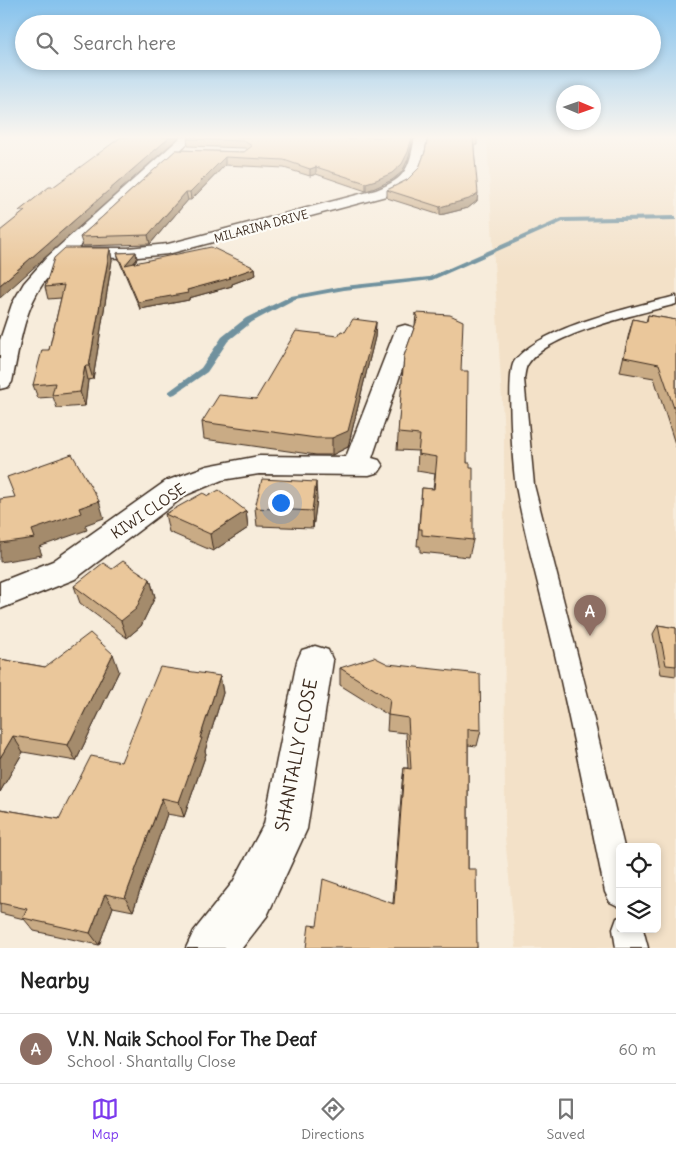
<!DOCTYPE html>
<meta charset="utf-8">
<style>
:root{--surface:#fff;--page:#f2f2f2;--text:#222;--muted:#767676;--line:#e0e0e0;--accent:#7c3aed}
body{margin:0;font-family:Delius,sans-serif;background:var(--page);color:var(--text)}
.controls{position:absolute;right:15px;bottom:15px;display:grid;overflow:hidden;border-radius:8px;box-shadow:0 2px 8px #0003}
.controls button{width:45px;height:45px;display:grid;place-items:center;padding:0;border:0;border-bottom:1px solid var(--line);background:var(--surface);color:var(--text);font:25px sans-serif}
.compass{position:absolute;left:556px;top:85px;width:45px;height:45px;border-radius:50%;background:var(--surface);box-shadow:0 2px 8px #0003;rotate:92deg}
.you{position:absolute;left:280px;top:502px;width:18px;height:18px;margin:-12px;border:4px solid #fff;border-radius:50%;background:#1a73e8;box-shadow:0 0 0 8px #1a73e833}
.badge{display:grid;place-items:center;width:32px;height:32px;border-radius:50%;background:var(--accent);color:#fff;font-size:16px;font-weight:700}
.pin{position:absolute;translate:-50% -41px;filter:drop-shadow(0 1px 2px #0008)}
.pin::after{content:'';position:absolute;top:26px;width:18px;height:15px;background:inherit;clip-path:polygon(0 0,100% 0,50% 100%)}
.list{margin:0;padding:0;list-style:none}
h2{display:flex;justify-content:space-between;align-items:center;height:65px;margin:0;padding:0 20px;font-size:21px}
h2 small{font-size:16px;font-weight:400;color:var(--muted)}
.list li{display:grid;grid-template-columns:32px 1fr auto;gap:15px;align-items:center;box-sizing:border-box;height:70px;padding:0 20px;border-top:1px solid var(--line)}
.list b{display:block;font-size:19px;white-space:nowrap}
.list p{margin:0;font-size:16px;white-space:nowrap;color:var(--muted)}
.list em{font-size:16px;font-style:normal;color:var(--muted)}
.icon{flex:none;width:28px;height:28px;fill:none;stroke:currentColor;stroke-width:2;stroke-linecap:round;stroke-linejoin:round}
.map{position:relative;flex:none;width:676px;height:948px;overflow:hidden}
.search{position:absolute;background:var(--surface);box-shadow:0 2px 8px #0003;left:15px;right:15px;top:15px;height:55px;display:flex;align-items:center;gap:12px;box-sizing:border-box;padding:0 18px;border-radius:28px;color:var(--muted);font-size:19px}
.sheet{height:135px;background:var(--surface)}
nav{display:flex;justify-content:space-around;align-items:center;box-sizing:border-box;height:70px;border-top:1px solid var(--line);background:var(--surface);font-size:14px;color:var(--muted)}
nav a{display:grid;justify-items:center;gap:2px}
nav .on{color:var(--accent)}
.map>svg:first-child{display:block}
</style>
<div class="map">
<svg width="676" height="948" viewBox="0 0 676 948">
<rect width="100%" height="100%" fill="#f7ecdb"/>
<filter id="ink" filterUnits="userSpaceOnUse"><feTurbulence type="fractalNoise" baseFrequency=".02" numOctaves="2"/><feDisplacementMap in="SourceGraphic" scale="10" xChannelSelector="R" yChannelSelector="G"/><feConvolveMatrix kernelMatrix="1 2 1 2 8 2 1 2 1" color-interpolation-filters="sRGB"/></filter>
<g filter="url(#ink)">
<!-- built -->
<path fill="#f3e1c8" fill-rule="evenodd" d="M487 137H676V948H516L505 837 504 436ZM620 847H657V929H620Z"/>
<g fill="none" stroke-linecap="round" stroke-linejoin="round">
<!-- stream -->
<polygon fill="#6f919e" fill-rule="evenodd" points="676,216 676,220 563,222 432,280 344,290 295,299 252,322 228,341 207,372 175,394 172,395 168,392 201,368 222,337 246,318 291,296 344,286 429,277 562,218"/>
<defs>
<g id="service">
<path d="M676 296V304C640 314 548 333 528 364 525 368 525 374 524 379L534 485 594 720 624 847H620V907L610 902 605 892C588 808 571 724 552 641 540 589 525 538 516 486 513 468 506 374 514 362 538 327 634 307 676 296Z"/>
<polygon points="620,917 620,929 643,929 648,948 616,948 613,929 617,918"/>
</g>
<g id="minor">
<path d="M181 137H194L78 248H128L168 244 376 190C407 178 409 168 415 137H427C422 170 419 183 386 196L168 254 128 258 68 257C59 266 49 275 42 285 23 313 19 350 12 382L8 387 0 389V340L12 304 24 283 47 257Z"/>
<polygon points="405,325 412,327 415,331 372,458 379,460 383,466 379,472 369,475 259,474 222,480 186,495 75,579 0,609 0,582 53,561 166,481 207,466 259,456 346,457 395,331 398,327"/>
<polygon points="315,646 328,650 333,661 307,829 267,916 242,948 186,948 194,931 233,882 264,824 297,661 302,650"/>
</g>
</defs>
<!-- service casing -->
<use href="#service" stroke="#3b2a1e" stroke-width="3"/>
<!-- minor casing -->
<use href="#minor" stroke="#3b2a1e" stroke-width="3"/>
<!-- service -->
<use href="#service" fill="#fdfcf7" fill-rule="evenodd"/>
<!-- minor -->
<use href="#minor" fill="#fdfcf7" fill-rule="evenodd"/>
</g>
<!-- wall -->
<g fill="#c9ab85" stroke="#3b2a1e">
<polygon points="427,137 477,137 477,145 474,145 477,201 468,208 440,215 387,198 387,190 407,180 419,168 425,152 428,137"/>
<polygon points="187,139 350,140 412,143 408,159 402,172 392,180 375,188 366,191 316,174 310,176 284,168 225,165 191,200 188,200 150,244 83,246 80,237 176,150 244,152 248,150 245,148 188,146"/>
<polygon points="110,248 112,260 93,379 88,380 85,406 57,408 53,397 38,398 33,385 49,350 61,298 48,299 45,287"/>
<polygon points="136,252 137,259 134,263 255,268 256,275 232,284 232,286 189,298 189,300 140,309 119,260 117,253"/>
<polygon points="416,313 461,371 467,463 473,540 469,557 420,552 420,546 417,546 422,488 433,489 435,474 417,471 418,451 397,450 404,356 415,326"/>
<polygon points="648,315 676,320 676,447 654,378 620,372 629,333 633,319 646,322"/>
<polygon points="376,322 375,337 348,447 332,455 316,455 204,439 202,422 256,399 338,336 345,332"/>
<polygon points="208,496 246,511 248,528 213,551 169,532 165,514"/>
<polygon points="317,499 313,528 257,526 255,508"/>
<polygon points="150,579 155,597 141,626 127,638 80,603 74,586"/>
<polygon points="658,625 676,628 676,676 661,674 653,634"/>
<polygon points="0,659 45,667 119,671 76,761 23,752 0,792"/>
<polygon points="340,668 481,730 477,746 468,745 468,869 477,948 317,926 393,903 402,783 404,768 408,768 406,733 387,731 388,715 340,685"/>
<polygon points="220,676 223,693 205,751 206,754 184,817 167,814 133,911 113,907 99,945 34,931 24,919 0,913 0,809 59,819 121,762"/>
</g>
<!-- shaded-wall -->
<g fill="#a48b6c" stroke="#3b2a1e">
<polygon points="170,137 179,137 0,298 0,285"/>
<polygon points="412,137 412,143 408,159 402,172 392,180 375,188 366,191 366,183"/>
<polygon points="225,157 225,165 191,200 190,192"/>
<polygon points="316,167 316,174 310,176 310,169"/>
<polygon points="186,192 188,200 150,244 148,235"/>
<polygon points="478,193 477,201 468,208 440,215 440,207"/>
<polygon points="110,248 112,260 93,379 89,366"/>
<polygon points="136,252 137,259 126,272 125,265"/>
<polygon points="255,268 256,275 232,284 232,286 189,298 189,300 140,309 138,302 187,290"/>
<polygon points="376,322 375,337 348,447 332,455 332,438"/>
<polygon points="85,366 88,380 85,406 80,392"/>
<polygon points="316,482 317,499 313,528 312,511"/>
<polygon points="99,501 104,518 85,525 87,530 39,547 42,555 0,562 0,543 32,530 79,508"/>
<polygon points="246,511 248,528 213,551 210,534"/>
<polygon points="150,579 155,597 141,626 127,638 121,621"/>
<polygon points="113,654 119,671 76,761 68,745"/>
<polygon points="220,676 223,693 205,751 206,754 184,817 179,802"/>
<polygon points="13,736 23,752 0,792 0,758"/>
<polygon points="162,798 167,814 133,911 125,898"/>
<polygon points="105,894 113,907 99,945 90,933"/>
</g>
<!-- building -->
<g fill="#eac79b" stroke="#3b2a1e">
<polygon points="121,137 170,137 0,285 0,231 25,211 19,211 49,187 53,187"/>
<polygon points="190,137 344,137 350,140 355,138 355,137 412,137 408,152 402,164 392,173 376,180 366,183 316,167 310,169 284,160 225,157 190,192 186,192 148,235 80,237 176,150 244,152 252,146 244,141 187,139"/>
<polygon points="428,137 477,137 477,138 473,138 478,193 469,199 440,207 387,190 407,180 419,168 425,152"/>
<polygon points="211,247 255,268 229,277 231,278 187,290 188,293 138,302 117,253 136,252 125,265"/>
<polygon points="65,248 110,248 89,366 85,366 80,392 52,395 55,383 33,385 42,350 49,350 64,285 45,287 54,258"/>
<polygon points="416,313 450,315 463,321 461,371 468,371 467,463 470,463 470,467 473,467 473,540 422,535 422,529 419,529 422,488 434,489 437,457 418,454 420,435 398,433 404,356 418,317"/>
<polygon points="648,315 676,320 676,414 659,364 624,357 633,319 647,322"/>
<polygon points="353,319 376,322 348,431 332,438 316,438 202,422 219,395 256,399 296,331 338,336 341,331 345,332"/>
<polygon points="72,454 99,501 79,508 81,513 32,530 35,538 0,543 0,499 15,497 7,477"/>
<polygon points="262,479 316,482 312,511 255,508"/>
<polygon points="219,490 246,511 210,534 165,514 203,493 208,496"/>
<polygon points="123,561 150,579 136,609 121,621 74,586 103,563 112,569"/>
<polygon points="658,625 676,628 676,666 666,665"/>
<polygon points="90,633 113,654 68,745 13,736 0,758 0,659 45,667"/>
<polygon points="374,657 388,664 480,674 481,730 468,729 468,869 476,869 477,948 306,948 309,925 317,926 323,879 394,904 404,768 411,769 408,718 388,715 390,699 340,668"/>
<polygon points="160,667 220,676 200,738 202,738 179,802 162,798 125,898 105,894 90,933 23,918 27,909 0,903 0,809 59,819 91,756 121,762"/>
</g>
</g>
<!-- sky -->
<linearGradient id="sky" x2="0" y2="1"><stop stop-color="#85c2ed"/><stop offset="0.51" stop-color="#fbf6ef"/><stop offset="1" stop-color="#fbf6ef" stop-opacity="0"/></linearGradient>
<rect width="676" height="269" fill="url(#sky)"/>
<g text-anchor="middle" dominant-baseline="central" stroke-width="4.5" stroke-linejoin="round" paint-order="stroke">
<!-- far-street labels -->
<g font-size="12" fill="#3b2a1e" stroke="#fdfcf7">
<text transform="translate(261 226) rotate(-15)">MILARINA DRIVE</text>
</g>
<!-- street labels -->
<g font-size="15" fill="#3b2a1e" stroke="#fdfcf7">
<text transform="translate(148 511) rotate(-34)">KIWI CLOSE</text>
</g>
<!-- near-street labels -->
<g font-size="18" fill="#3b2a1e" stroke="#fdfcf7">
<text transform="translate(296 755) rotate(-79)">SHANTALLY CLOSE</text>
</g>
</g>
</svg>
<div class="controls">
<button><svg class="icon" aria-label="locate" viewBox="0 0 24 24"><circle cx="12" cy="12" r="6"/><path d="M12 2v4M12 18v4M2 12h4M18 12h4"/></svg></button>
<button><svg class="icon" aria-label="layers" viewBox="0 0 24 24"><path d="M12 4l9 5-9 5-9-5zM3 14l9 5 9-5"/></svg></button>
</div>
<svg class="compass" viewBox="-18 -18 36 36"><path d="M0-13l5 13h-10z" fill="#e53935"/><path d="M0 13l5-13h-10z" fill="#767676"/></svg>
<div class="you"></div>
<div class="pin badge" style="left:590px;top:636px;background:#8d6e63">A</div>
<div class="search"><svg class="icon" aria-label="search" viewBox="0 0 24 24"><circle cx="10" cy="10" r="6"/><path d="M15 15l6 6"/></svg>Search here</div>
</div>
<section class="sheet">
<h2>Nearby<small></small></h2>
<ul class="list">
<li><span class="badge" style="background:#8d6e63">A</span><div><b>V.N. Naik School For The Deaf</b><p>School · Shantally Close</p></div><em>60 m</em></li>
</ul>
</section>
<nav>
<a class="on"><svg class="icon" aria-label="map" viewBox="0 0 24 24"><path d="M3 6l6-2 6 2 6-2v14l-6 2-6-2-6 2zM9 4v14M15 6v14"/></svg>Map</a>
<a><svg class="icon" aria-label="directions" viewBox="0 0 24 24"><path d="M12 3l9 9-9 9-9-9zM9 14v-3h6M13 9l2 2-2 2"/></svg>Directions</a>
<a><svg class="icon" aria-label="saved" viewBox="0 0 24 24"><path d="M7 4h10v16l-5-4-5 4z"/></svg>Saved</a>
</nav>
